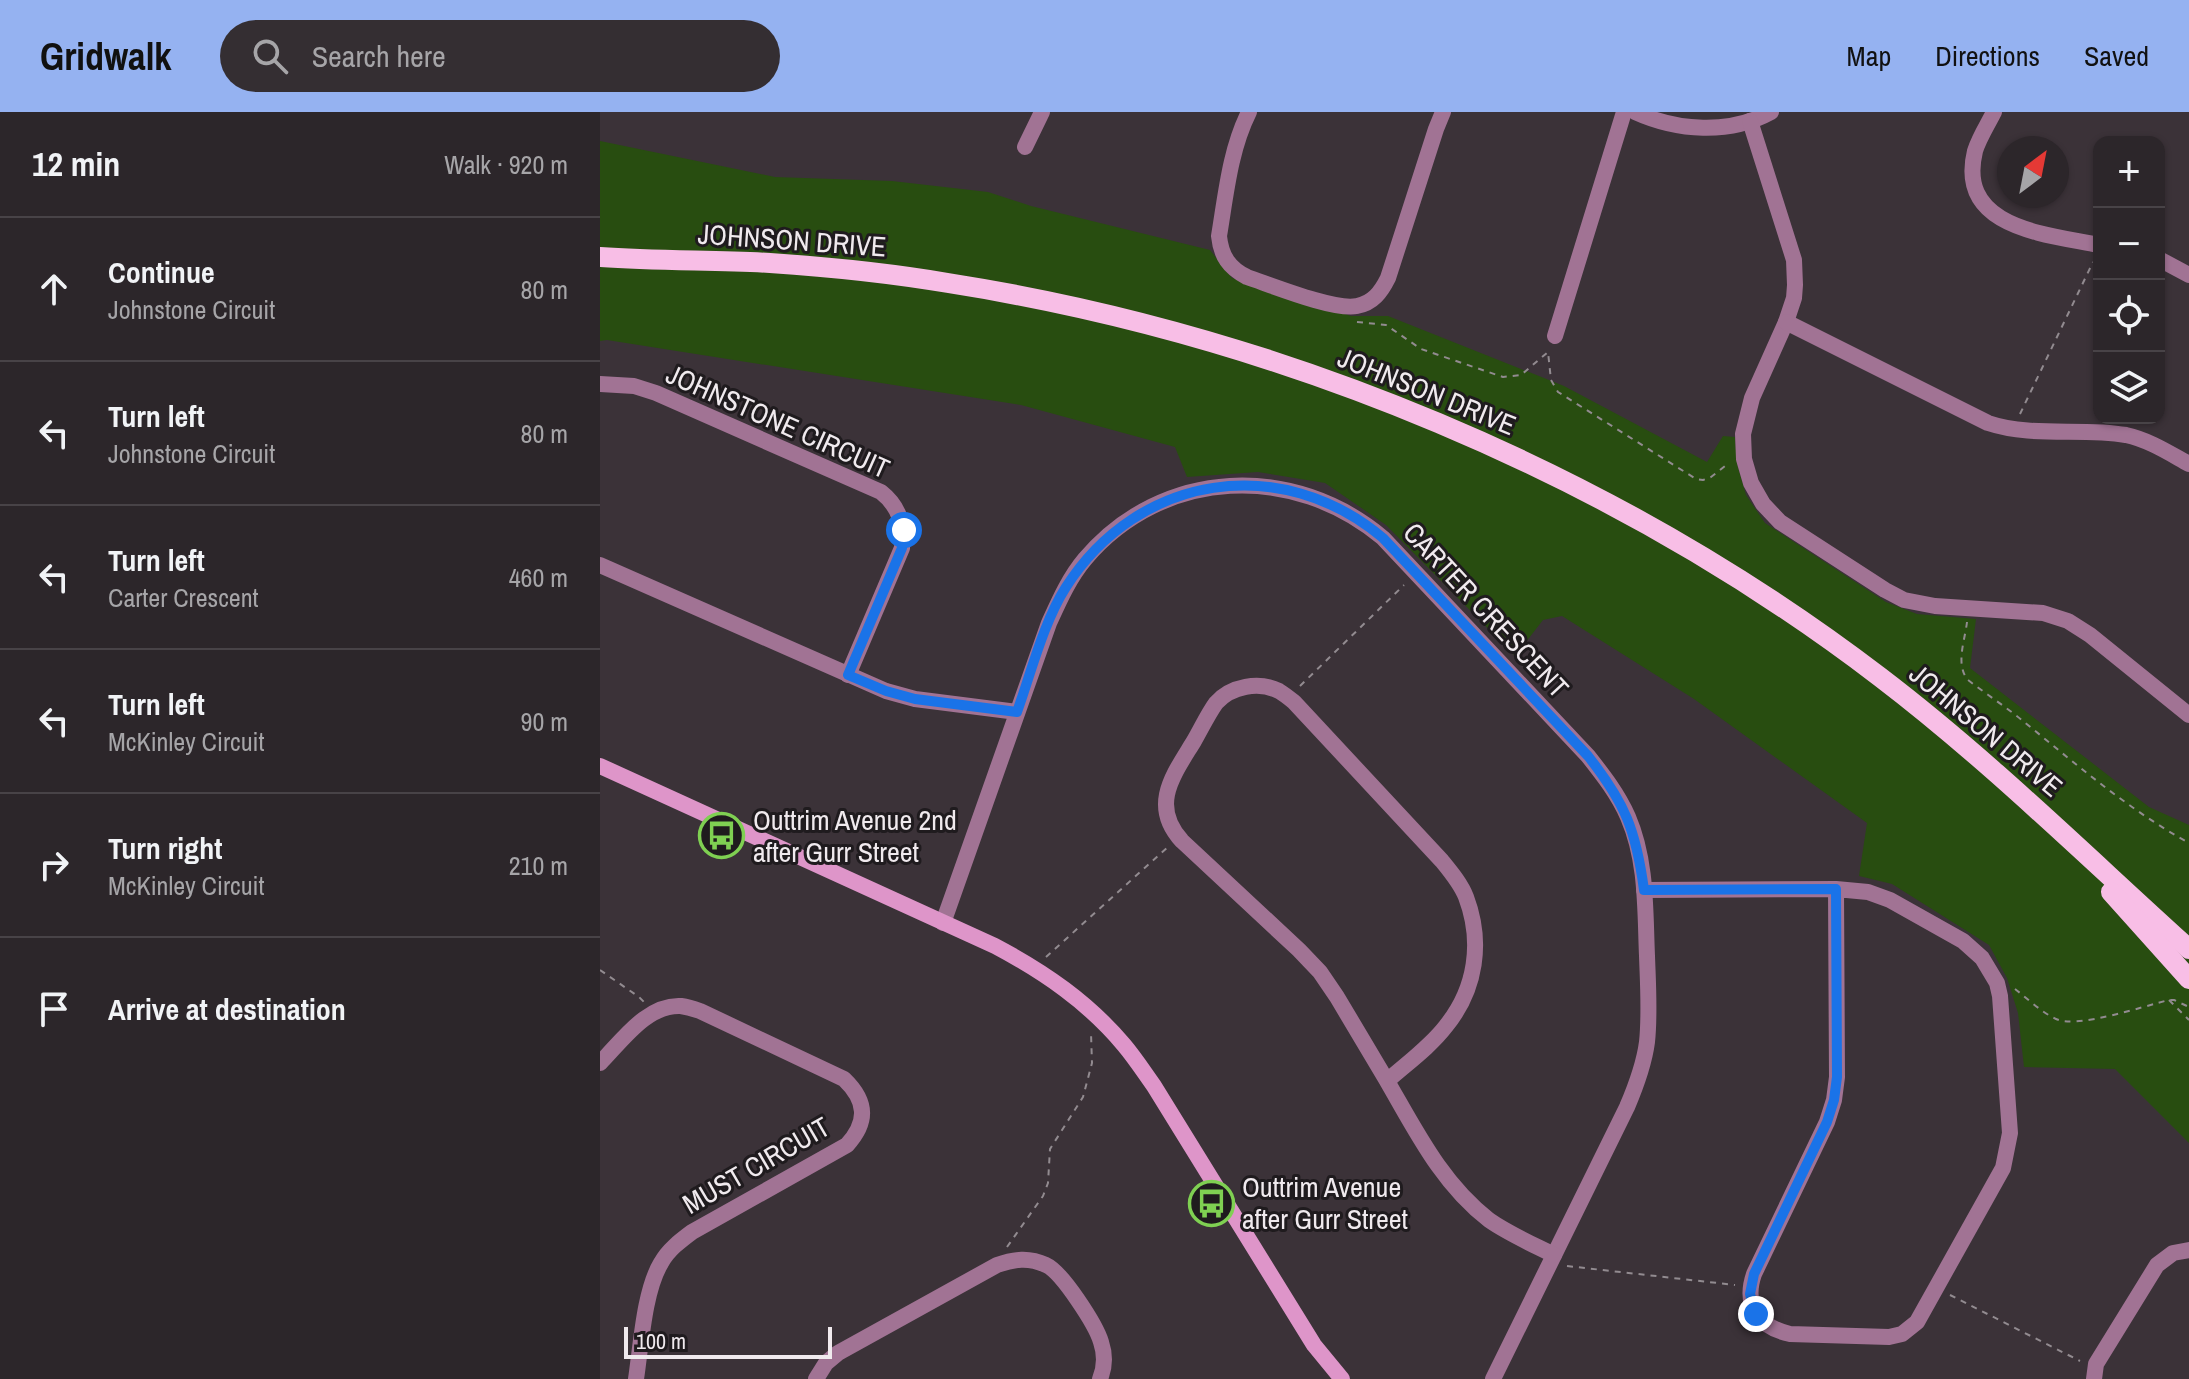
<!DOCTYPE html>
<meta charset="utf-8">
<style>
:root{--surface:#2c262a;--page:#342e32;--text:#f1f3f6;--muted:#a6a5a8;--line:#484347;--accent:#95b2f1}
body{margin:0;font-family:"Archivo Narrow",sans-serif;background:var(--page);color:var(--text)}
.controls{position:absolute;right:24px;top:24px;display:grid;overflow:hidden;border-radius:16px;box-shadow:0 2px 6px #0004}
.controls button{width:72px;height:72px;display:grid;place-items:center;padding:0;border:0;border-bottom:2px solid var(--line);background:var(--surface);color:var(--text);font:40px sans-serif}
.compass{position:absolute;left:1397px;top:24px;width:72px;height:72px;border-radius:50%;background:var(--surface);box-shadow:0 2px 6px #0004;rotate:32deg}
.scale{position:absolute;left:24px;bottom:20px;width:208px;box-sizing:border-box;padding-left:8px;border:4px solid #f0eaee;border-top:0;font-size:22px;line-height:28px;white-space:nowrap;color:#f0eaee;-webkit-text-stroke:6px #1f1b1e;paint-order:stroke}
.stop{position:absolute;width:24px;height:24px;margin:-18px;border:6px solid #1a73e8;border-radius:50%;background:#fff}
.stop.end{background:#1a73e8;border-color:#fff;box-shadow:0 2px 8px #0008}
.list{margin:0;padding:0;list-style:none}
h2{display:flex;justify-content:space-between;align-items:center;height:104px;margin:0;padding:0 32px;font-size:34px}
h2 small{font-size:26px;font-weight:400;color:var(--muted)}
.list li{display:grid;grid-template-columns:52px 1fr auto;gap:24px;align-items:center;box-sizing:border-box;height:144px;padding:0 32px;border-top:2px solid var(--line)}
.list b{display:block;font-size:30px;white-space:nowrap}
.list p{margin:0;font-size:26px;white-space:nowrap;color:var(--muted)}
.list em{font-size:26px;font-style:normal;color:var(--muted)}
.icon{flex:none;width:44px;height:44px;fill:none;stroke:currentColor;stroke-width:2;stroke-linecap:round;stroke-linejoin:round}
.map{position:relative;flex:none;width:1589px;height:1267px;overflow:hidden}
header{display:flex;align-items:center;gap:48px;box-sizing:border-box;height:112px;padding:0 40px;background:var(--accent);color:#111}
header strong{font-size:38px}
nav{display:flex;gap:44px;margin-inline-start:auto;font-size:28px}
.search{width:560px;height:72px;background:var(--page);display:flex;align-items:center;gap:20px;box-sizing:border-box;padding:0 28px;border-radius:44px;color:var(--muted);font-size:30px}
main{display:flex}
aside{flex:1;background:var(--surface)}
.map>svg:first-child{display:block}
</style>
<header>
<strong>Gridwalk</strong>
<div class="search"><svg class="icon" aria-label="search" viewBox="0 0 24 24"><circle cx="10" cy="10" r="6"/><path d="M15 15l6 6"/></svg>Search here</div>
<nav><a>Map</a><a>Directions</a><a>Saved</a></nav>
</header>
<main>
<aside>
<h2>12 min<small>Walk · 920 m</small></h2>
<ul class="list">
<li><svg class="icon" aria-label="ahead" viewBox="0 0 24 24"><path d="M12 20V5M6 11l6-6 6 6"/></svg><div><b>Continue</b><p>Johnstone Circuit</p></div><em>80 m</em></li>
<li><svg class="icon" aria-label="left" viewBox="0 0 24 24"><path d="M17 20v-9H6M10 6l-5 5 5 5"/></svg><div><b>Turn left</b><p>Johnstone Circuit</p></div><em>80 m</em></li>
<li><svg class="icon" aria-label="left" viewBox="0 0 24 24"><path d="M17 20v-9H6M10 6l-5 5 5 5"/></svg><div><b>Turn left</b><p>Carter Crescent</p></div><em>460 m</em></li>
<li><svg class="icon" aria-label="left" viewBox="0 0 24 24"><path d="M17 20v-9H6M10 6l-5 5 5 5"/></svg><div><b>Turn left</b><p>McKinley Circuit</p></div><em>90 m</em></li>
<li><svg class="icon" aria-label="right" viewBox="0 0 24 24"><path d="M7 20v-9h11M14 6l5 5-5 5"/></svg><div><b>Turn right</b><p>McKinley Circuit</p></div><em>210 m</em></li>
<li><svg class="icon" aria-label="arrive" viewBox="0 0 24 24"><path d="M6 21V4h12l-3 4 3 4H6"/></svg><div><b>Arrive at destination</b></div></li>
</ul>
</aside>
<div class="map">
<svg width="1589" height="1267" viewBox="0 0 1589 1267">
<rect width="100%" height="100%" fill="#3b3238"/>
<!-- green -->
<polygon fill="#284d10" points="0,29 175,65 292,69 388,80 431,94 610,138 632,166 751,204 788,204 964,274 1107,350 1123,324 1135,325 1137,352 1146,383 1165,411 1286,490 1317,502 1376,507 1370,556 1549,695 1589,713 1589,1031 1515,957 1424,955 1418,901 1407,866 1389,833 1292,772 1259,764 1267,711 1094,587 962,504 943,508 915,544 786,413 725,371 658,360 587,365 575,335 421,293 7,228 0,229"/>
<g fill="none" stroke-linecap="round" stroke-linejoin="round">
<!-- path -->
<g stroke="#928b90" stroke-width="2" stroke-dasharray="6 6" stroke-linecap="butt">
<polyline points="757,210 786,213 821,237 903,265 921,263 948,240 951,268 958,280 1096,367 1103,368 1111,365 1129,351"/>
<polyline points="1420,302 1493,150"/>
<path d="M1367 510C1365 528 1355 553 1368 568 1386 582 1406 595 1423 609 1477 653 1529 698 1589 731"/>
<polyline points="700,574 804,473"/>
<polyline points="446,845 569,734"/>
<polyline points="0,858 39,885 44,890"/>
<path d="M1415 877C1428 887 1441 900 1456 907 1477 917 1544 894 1569 888H1574L1589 895"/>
<polyline points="1569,888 1589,908"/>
<polyline points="407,1135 443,1084 448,1071 450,1037 483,985 492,951 491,921"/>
<polyline points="967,1154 1135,1173"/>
<polyline points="1350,1183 1480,1249"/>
</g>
<!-- street -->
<g stroke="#a17394" stroke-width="16">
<path d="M649 0C630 38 626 82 619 124 621 144 629 156 647 165 671 173 735 199 757 194 773 191 781 180 788 166L836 17 843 0"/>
<path d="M1035 0C1077 19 1129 23 1171 0"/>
<path d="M1394 0C1388 12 1379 26 1375 39 1356 117 1447 122 1499 133"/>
<polyline points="1150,9 1194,148 1195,173 1194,186 1186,210 1152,286 1143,322 1144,347 1151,371 1163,392 1180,410 1285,478 1304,488 1335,494 1443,501 1468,509 1490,523 1589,603"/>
<polyline points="425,35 442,0"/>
<polyline points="1559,147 1589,163"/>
<path d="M1186 210 1388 311C1433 326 1481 315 1526 323 1549 328 1569 341 1589 352"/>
<polyline points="955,224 1024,0"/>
<path d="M0 272 34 274 56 281 281 380C300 395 304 413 302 436L248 563"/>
<polyline points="0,453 286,579 315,587 417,600"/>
<path d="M1044 778 1236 777 1268 780 1290 788 1363 829 1382 846 1397 871 1400 884 1410 1021 1403 1056 1317 1210 1302 1222 1289 1225 1190 1222C1159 1215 1143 1194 1154 1162L1227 1010 1234 988 1237 965 1236 777"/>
<path d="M343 811 449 511C459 489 469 466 485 447 563 355 694 351 783 426L988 644C1003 663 1018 682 1028 705 1047 749 1045 798 1047 844 1048 873 1050 902 1047 930 1044 953 1036 974 1027 995L893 1267"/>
<path d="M0 951C22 929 47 892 81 894 87 895 94 897 100 899L244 967C267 989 268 1010 247 1033L92 1120C80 1129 68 1138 61 1151 44 1179 41 1234 36 1267"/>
<path d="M787 969 737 885 720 860 699 838 582 729C549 693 574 662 594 629 601 617 608 602 616 591 631 574 659 569 679 579 684 582 689 586 694 590L842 749C851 760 861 772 866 785 883 830 876 877 846 914 830 935 806 952 787 969 816 1019 842 1072 889 1108 909 1122 932 1132 954 1143"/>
<path d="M216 1267 226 1251 238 1241 397 1153C414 1147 429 1145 446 1153 462 1160 496 1213 501 1230 505 1242 505 1255 500 1267"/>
<polyline points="1494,1267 1496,1252 1557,1153 1573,1141 1589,1138"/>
</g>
<!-- secondary -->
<path stroke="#de95c9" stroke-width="16" d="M0 654 395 834C444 860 488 890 524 933 535 946 544 960 554 974L714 1233 742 1267"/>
<!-- primary -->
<g stroke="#f8bee6" stroke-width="20">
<path d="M0 145C57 149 113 148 170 151 230 155 289 161 348 171 680 223 1013 361 1280 565 1389 648 1487 745 1589 837"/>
<polyline points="1511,780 1589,867"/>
</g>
</g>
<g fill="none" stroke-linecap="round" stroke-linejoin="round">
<!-- route -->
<path stroke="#1a73e8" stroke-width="10" d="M304 418 302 436 248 563 286 579 315 587 417 600C431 561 444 509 466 475 538 362 681 340 783 426L988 644C1025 691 1036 718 1044 778L1236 777 1237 965 1234 988 1227 1010 1154 1162 1150 1182 1156 1202"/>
</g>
<!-- icons -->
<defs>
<symbol id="bus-ring" viewBox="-11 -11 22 22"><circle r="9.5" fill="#1f1b1e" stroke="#7fd052" stroke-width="1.5"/><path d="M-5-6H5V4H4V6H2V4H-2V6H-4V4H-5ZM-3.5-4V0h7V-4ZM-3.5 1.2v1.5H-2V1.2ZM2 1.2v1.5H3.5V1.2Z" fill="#7fd052"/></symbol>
</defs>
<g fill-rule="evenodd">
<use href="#bus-ring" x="96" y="698" width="51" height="51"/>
<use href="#bus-ring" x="586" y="1066" width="51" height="51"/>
</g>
<g text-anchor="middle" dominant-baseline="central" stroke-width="6" stroke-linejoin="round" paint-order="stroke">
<!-- street labels -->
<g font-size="28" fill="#f0eaee" stroke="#1f1b1e">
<text transform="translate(192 128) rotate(4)">JOHNSON DRIVE</text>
<text transform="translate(827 279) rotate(22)">JOHNSON DRIVE</text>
<text transform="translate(178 309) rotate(24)">JOHNSTONE CIRCUIT</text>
<text transform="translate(886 498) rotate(47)">CARTER CRESCENT</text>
<text transform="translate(1386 618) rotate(40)">JOHNSON DRIVE</text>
<text transform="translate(156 1053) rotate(-30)">MUST CIRCUIT</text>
</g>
<!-- poi labels -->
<g font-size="28" fill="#f0eaee" stroke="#1f1b1e" text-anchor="start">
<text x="153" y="708">Outtrim Avenue 2nd<tspan x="153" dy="32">after Gurr Street</tspan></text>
<text x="642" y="1075">Outtrim Avenue<tspan x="642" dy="32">after Gurr Street</tspan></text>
</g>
</g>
</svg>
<div class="controls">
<button>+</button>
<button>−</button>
<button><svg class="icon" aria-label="locate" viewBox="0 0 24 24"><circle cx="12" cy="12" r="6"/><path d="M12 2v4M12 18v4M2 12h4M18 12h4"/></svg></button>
<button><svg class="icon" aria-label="layers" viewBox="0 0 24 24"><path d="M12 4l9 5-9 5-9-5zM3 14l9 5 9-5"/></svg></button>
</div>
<svg class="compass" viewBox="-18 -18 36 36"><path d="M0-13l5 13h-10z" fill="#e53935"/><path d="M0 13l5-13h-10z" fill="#a6a5a8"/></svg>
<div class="scale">100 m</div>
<div class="stop" style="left:304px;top:418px"></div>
<div class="stop end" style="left:1156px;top:1202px"></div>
</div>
</main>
